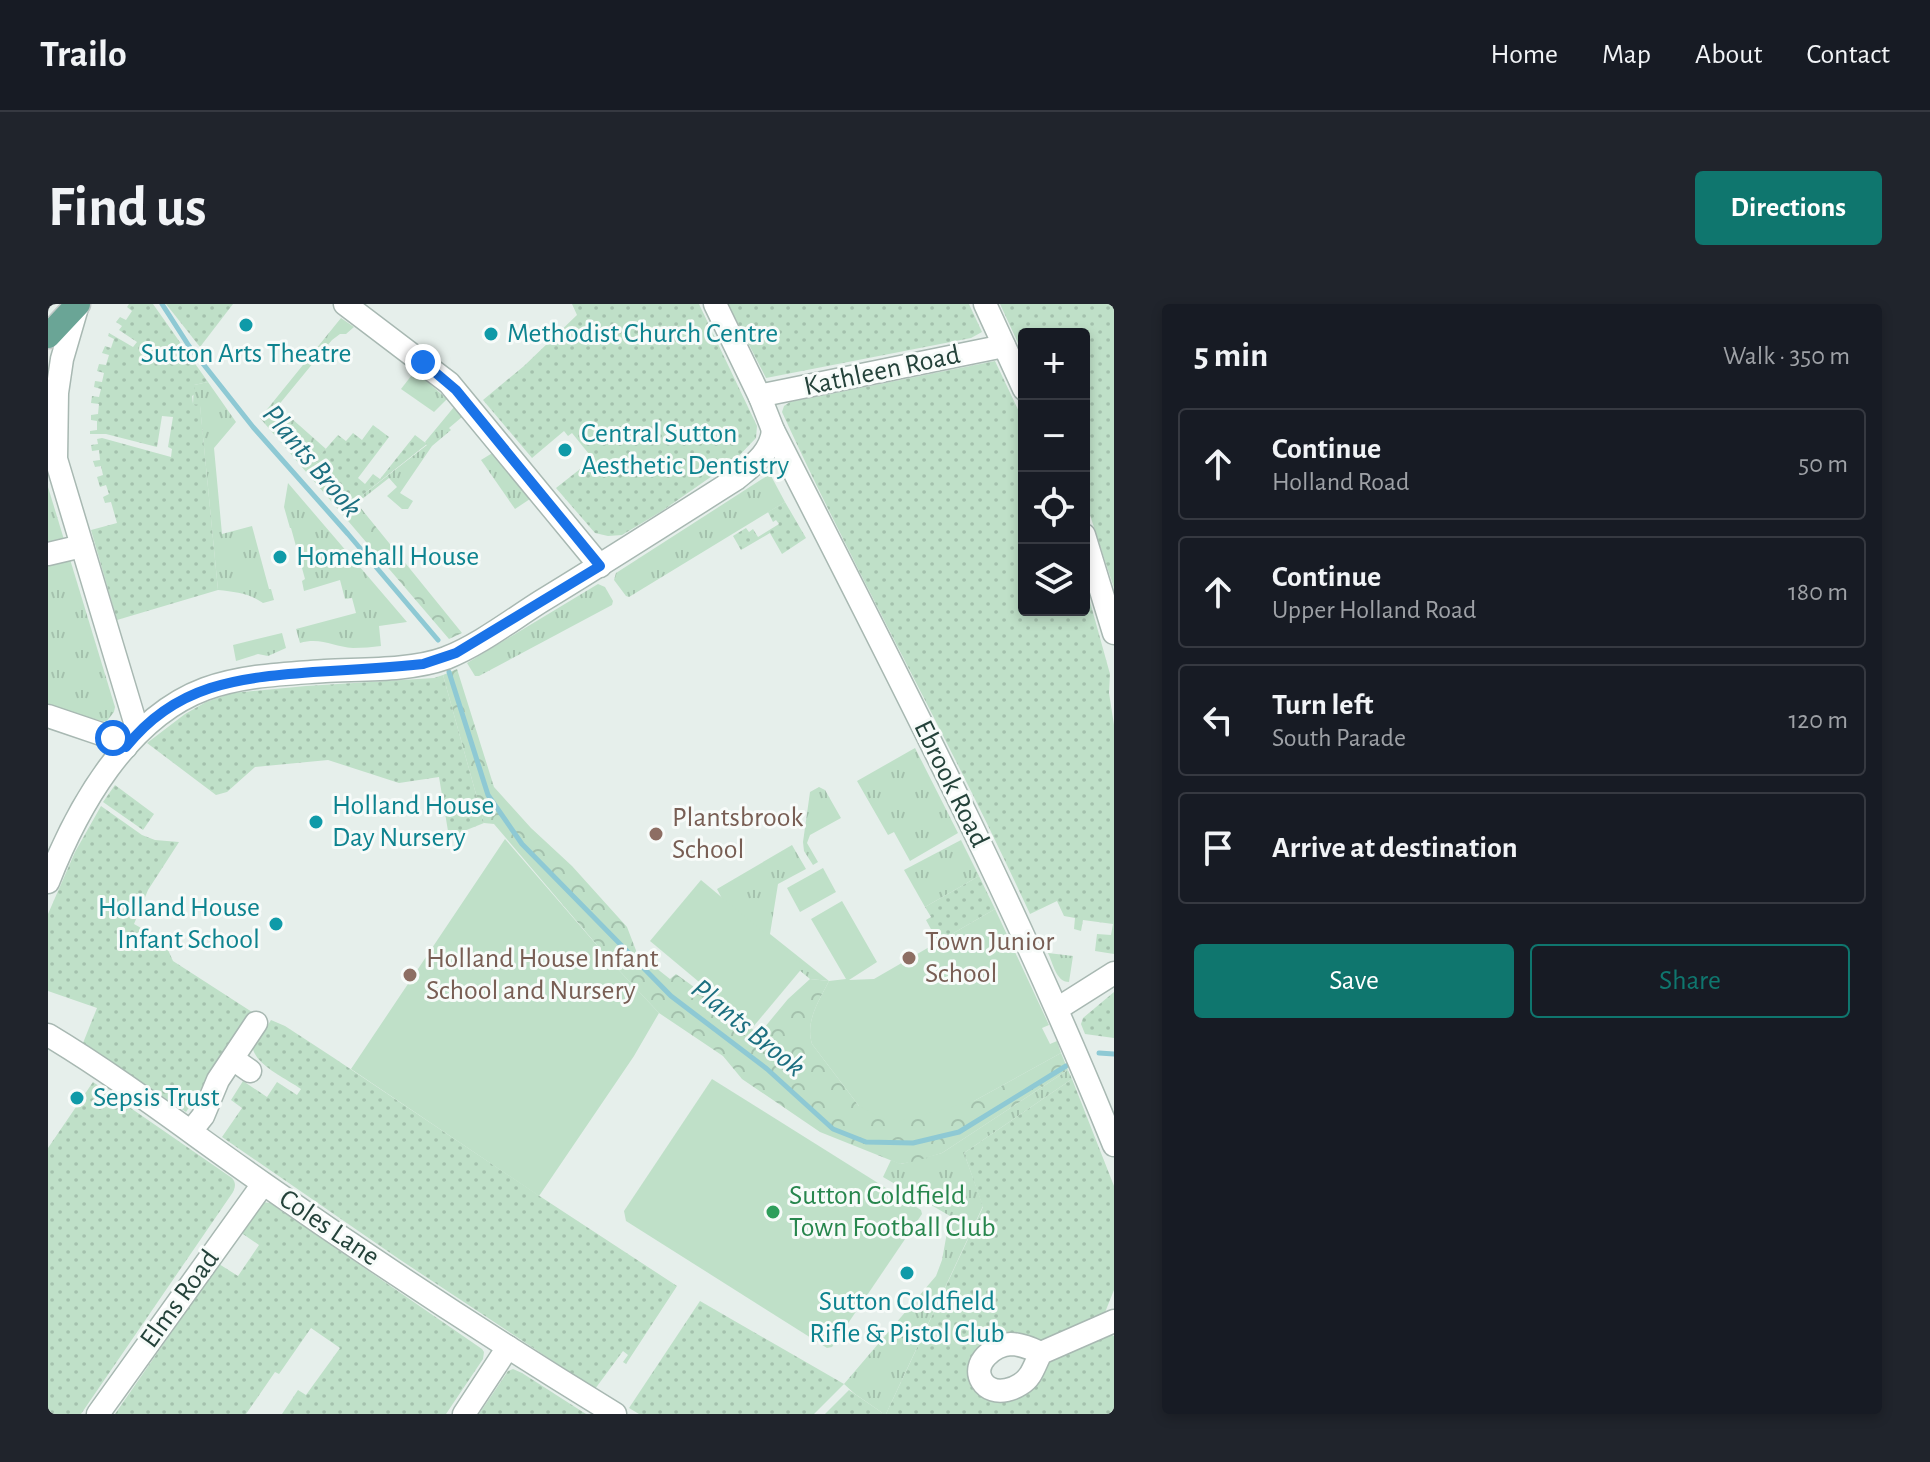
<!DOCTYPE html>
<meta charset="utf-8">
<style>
:root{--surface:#171b24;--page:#20242c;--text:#f1f3f6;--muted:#9ea1a6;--line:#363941;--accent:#0f766e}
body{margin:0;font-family:"Alegreya Sans",sans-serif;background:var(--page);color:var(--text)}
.controls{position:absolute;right:24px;top:24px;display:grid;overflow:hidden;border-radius:8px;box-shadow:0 4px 12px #0003}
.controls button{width:72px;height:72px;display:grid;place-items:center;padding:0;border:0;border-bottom:2px solid var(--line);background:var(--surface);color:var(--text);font:40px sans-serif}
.stop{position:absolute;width:24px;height:24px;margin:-18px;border:6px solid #1a73e8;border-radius:50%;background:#fff}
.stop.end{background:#1a73e8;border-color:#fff;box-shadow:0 2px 8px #0008}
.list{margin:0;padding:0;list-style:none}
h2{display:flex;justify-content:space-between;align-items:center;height:104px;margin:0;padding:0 32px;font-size:34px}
h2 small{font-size:26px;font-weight:400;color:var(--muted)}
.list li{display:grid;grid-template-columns:52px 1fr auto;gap:24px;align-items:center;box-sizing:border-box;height:112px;margin:0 16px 16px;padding:0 16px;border:2px solid var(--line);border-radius:8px}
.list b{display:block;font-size:30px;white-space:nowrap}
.list p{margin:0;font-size:26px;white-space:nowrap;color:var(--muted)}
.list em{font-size:26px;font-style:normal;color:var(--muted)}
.actions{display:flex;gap:16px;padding:24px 32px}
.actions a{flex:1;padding:18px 0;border:2px solid var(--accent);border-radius:8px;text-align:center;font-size:28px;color:var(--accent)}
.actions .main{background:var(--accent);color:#fff}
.icon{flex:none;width:44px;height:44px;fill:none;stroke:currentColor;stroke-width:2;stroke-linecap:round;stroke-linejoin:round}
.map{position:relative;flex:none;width:1066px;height:1110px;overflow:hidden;border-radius:8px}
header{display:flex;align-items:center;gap:48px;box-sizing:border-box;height:112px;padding:0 40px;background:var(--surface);border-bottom:2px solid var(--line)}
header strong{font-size:38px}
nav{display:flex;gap:44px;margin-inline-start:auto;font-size:28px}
.intro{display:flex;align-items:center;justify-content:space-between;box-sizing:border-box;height:192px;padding:0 48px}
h1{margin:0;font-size:56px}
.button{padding:20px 36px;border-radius:8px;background:var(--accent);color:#fff;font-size:28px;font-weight:700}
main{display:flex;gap:48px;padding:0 48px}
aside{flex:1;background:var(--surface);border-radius:8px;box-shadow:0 4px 12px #0003}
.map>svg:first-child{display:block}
</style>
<header>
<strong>Trailo</strong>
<nav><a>Home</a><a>Map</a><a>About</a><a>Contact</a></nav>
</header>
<div class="intro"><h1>Find us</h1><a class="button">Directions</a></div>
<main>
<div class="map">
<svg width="1066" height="1110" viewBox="0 0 1066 1110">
<defs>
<pattern id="grass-tufts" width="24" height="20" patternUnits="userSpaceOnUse" patternTransform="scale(2)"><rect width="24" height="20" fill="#bfe0c8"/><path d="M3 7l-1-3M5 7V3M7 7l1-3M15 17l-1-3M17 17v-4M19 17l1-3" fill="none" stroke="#a4c1ad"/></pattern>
<pattern id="forest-crowns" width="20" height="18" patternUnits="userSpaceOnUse" patternTransform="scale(2)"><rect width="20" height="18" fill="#bfe0c8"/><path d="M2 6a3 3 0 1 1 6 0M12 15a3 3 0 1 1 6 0" fill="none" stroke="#a4c1ad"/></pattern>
<pattern id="park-dots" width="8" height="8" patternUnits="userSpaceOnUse" patternTransform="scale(2)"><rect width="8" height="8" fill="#bfe0c8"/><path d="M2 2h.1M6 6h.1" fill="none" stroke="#a4c1ad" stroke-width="1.8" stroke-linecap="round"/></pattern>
</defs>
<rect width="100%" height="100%" fill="#e6efeb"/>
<!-- grass -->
<g fill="url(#grass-tufts)">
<polygon points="293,14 306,23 298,30 292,30 284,36 229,103 225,98"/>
<polygon points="367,67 399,95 386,108 353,85"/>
<path d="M160 78 188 118 166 144 174 230 204 222 221 285H223L226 296 215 299C201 289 188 288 170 286L152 102 145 100 146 81Z"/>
<polygon points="406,103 414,113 401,124 403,126 384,142 352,189 365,197 360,205 354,205 339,192 349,183 341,174 309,199 307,197 379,141 377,138"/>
<polygon points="446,148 482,195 467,205 433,156"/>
<polygon points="722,170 737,198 581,293 578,292 566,276 568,269"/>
<path d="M240 179 359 318 331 322 333 342C324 343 315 344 305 344 286 343 273 333 252 339L248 325 308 309 304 294 297 295 292 276 256 287 254 277 257 275 243 224H242L236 203Z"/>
<polygon points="0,183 67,403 66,408 58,418 0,403"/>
<polygon points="550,280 557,283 565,297 564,301 431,372 427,372 419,359"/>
<polygon points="234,329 238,344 220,352 210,350 188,357 185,341"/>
<polygon points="867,444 910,529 862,557 846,528 840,531 809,477"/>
<polygon points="771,483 777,486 793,514 762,531 759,539 770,558 765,561 756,547 755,538 762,488"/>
<polygon points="913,536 931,572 877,603 856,566"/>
<polygon points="744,541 758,565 730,580 722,630 781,677 762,675 681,608 669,585"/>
<path d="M1000 649 1025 652 1021 678C1008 678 1005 659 1000 649Z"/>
<polygon points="1020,766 1024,775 916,849 935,902 838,1110 836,1110 807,1090 796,1080 888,972 894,956 902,912 835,873 843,856 853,860 894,849"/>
</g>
<!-- forest -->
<g fill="url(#forest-crowns)">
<polygon points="225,98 278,145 267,157 307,197 414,329 401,335 212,114"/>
<path d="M409 365 446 483 483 524 524 562 579 623 589 649 622 675 628 670 711 730 740 695 762 675 781 677C771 697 757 717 764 740L811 802 926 797 1013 749 1020 766 894 849 868 857 852 860 772 828 694 775 675 752 611 709 566 661 446 520 436 519 395 371Z"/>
</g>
<!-- park -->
<g fill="url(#park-dots)">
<polygon points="81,0 105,0 160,78 146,81 147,90 144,92 145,100 152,101 170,286 69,316 43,226 69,219 63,198 57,199 55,193 61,190 58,181 52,183 49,173 55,171 53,162 47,163 45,157 52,156 51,146 44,147 43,141 50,140 49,135 54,134 123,153 124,145 120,143 125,113 114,112 109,143 58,130 42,130 42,127 49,126 49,117 43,116 43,111 50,110 51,100 43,99 44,92 51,93 53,85 46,83 47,77 54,78 56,69 49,67 51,60 58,61 61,51 54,49 57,42 63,44 66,35 60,32 61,29 85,43 89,38 71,26 74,22 68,18 72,13 78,16 84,7 79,3"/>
<polygon points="118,0 185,0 152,43"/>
<polygon points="524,0 651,0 709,122 708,134 687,156 614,207 574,231 560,232 547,229 508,184 541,158 538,154 541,150 524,129 520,132 516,127 484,154 435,96 476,62 529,11"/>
<polygon points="680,0 921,0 934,28 923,34 718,74"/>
<polygon points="952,0 1064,0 1066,5 1066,284 1036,193 1036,30 976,30 976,52"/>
<path d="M947 57 976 118V306H1036V276L1062 370 1061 389 1066 421V650L1047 647 1049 630 1063 631 1065 620 1035 616 1033 627 1026 625 1027 614 1016 612 1009 597 982 610C904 440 812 278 734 108L736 102 742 98Z"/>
<polygon points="325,121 341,133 310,174 317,180 325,170 332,175 367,131 379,140 307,197 267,157 290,131 298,137 305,129 314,136"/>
<polygon points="737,198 758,234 734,250 722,229 693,246 685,232 698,224 701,228 705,225 710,233 731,220 728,216 725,218 720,208"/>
<polygon points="395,371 436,519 401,533 391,473 351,479 280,456 207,463 179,488 168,491 99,439 137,410 158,398 184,389 258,382 386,374"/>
<polygon points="67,481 106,510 95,526 55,498"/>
<polygon points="53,502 94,531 107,536 131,538 100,586 86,620 116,637 125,657 204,708 138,808 35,739 49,704 0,687 0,610 27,548"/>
<polygon points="931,572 947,605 890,638 878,616 883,613 877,603"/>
<polygon points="1066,688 1066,734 1037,730 1033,720 1035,714"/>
<path d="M223 716 237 722 286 754 493 893 629 982 578 1060 575 1058 580 1051 575 1047 547 1085 351 955 174 833 194 804 183 796 195 777 219 793 229 778 249 791 253 785C239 775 209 762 205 745Z"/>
<polygon points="1024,775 1066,882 1066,986 1056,1011 995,1036 968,1028 954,1031 925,1052 922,1058 921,1069 934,1092 942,1096 956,1097 962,1096 989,1081 1002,1056 1063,1031 1066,1032 1066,1110 838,1110 935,903 916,849"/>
<path d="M45 778 184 874C189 879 187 886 183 891L33 1110H0V844Z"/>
<polygon points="215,898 222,899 434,1045 436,1048 435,1055 398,1110 234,1110 250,1086 258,1091 292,1044 263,1024 231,1070 227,1068 198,1110 67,1110 171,960 190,972 211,941 192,928"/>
<polygon points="652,997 796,1080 766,1110 591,1110 581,1104"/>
<polygon points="465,1065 474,1069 538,1110 431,1110 460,1067"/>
<polygon points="801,1086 836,1110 777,1110"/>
</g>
<!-- pitch -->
<g fill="#bfe0c8">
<polygon points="457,535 566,661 611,709 586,752 491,892 303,765"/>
<polygon points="775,564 788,588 752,608 739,584"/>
<polygon points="653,576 756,662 705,723 602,637"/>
<path d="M794 597 829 658 801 676 826 675 947 605 1001 721 994 724 1002 740 1009 737 1013 749 926 797 848 818 839 817 811 802 764 740C757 717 771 697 781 677L798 675 763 615Z"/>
<polygon points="664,775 873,906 874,910 784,1043 779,1044 578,917 576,907"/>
</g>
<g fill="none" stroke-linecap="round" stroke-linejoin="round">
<!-- stream -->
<g stroke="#8ec9d4" stroke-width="5">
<polyline points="114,0 141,42 205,123 300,230 390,336"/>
<polyline points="401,368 440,491 474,540 623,692 719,765 785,825 818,838 865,839 911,828 1018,762"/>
<polyline points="1051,749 1066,750"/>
</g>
<defs>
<g id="minor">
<polyline points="30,0 14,55 9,89 8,155 90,428"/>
<polyline points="297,0 401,79 552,262"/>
<path d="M667 0 712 93 725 126C845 362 967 596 1066 841"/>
<polyline points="937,0 976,85"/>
<polyline points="712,93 720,90 956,42"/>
<polyline points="1036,231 1066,329"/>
<polyline points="0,250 34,242"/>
<polyline points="0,412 65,434 78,443"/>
<path d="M0 578C29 504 79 414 157 385 196 371 237 370 277 367 315 365 362 367 398 354 431 341 462 317 492 298 558 258 623 216 688 175 705 161 723 149 725 126"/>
<polyline points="1009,705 1066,669"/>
<path d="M0 731C75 776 144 830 216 880 330 960 448 1037 567 1110"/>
<polyline points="185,755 202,767"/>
<polyline points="143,827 155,812 170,776 208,719"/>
<path d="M993 1049C984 1045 973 1040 963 1040 946 1041 923 1059 934 1077 945 1095 973 1085 982 1071 986 1065 989 1056 993 1049L1066 1017"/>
<polyline points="50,1110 215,880"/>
<polyline points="416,1110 460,1043"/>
</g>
<polyline id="major" points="0,32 30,0"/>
</defs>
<!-- minor casing -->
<use href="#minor" stroke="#a8b8b2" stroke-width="25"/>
<!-- major casing -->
<use href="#major" stroke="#c2cac8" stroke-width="27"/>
<!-- minor -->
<use href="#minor" stroke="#fff" stroke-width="22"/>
<!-- major -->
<use href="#major" stroke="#6aa596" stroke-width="24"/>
</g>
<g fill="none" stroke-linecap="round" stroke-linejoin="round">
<!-- route -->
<path stroke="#1a73e8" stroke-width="10" d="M65 434 78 443C128 380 190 374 265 368 302 366 338 364 375 360L408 349 552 262 408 86 375 58"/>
</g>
<!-- markers -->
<g fill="#0f9aa8" stroke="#f7fbf9" stroke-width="3">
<circle cx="198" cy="21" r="8"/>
<circle cx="443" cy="30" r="8"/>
<circle cx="517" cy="146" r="8"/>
<circle cx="232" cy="253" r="8"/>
<circle cx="268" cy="518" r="8"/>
<circle cx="228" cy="620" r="8"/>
<circle cx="29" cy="794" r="8"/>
<circle cx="859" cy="969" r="8"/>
</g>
<g fill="#8d6e63" stroke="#f7fbf9" stroke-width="3">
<circle cx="608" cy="530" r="8"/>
<circle cx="861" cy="654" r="8"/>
<circle cx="362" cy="671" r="8"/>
</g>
<circle fill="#2e9e5b" stroke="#f7fbf9" stroke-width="3" cx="725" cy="908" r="8"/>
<g text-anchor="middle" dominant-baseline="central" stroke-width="6" stroke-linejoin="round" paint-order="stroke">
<!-- culture labels -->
<g font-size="28" fill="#0d838f" stroke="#f7fbf9" text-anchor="start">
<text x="459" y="30">Methodist Church Centre</text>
<text x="198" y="50" text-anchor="middle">Sutton Arts Theatre</text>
<text x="533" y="130">Central Sutton<tspan x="533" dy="32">Aesthetic Dentistry</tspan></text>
<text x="248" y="253">Homehall House</text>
<text x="284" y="502">Holland House<tspan x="284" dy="32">Day Nursery</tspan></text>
<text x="212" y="604" text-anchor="end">Holland House<tspan x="212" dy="32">Infant School</tspan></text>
<text x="45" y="794">Sepsis Trust</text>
<text x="859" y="998" text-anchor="middle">Sutton Coldfield<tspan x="859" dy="32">Rifle &amp; Pistol Club</tspan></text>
</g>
<!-- street labels -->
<g font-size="28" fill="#24423a" stroke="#f7fbf9">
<text transform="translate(834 67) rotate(-12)">Kathleen Road</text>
<text transform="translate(903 480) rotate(64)">Ebrook Road</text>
<text transform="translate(281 924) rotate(34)">Coles Lane</text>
<text transform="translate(132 995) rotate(-54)">Elms Road</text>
</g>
<!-- education labels -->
<g font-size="28" fill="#785e54" stroke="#f7fbf9" text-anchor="start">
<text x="624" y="514">Plantsbrook<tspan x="624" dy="32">School</tspan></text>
<text x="877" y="638">Town Junior<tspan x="877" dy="32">School</tspan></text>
<text x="378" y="655">Holland House Infant<tspan x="378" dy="32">School and Nursery</tspan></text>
</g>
<!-- leisure labels -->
<g font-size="28" fill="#27864d" stroke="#f7fbf9" text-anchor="start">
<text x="741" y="892">Sutton Coldfield<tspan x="741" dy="32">Town Football Club</tspan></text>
</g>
<!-- water labels -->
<g font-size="30" font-style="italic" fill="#1c6f80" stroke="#f7fbf9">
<text transform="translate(264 157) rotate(50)">Plants Brook</text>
<text transform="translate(700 724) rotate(39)">Plants Brook</text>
</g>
</g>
</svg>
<div class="controls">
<button>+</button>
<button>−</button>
<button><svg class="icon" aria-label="locate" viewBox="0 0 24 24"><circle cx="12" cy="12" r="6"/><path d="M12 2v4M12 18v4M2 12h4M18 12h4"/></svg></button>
<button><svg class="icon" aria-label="layers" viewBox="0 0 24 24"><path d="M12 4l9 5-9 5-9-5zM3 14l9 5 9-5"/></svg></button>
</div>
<div class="stop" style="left:65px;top:434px"></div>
<div class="stop end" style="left:375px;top:58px"></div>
</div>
<aside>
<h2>5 min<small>Walk · 350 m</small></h2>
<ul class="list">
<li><svg class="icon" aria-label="ahead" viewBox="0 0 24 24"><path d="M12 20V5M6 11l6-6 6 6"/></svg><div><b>Continue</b><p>Holland Road</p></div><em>50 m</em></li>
<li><svg class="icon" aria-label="ahead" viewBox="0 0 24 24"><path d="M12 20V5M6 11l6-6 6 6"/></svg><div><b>Continue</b><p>Upper Holland Road</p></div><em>180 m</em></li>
<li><svg class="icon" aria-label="left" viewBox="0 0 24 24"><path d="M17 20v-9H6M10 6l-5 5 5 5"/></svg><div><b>Turn left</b><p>South Parade</p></div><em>120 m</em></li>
<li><svg class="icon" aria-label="arrive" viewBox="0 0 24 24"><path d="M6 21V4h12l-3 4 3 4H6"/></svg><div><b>Arrive at destination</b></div></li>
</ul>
<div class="actions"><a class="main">Save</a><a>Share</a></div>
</aside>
</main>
